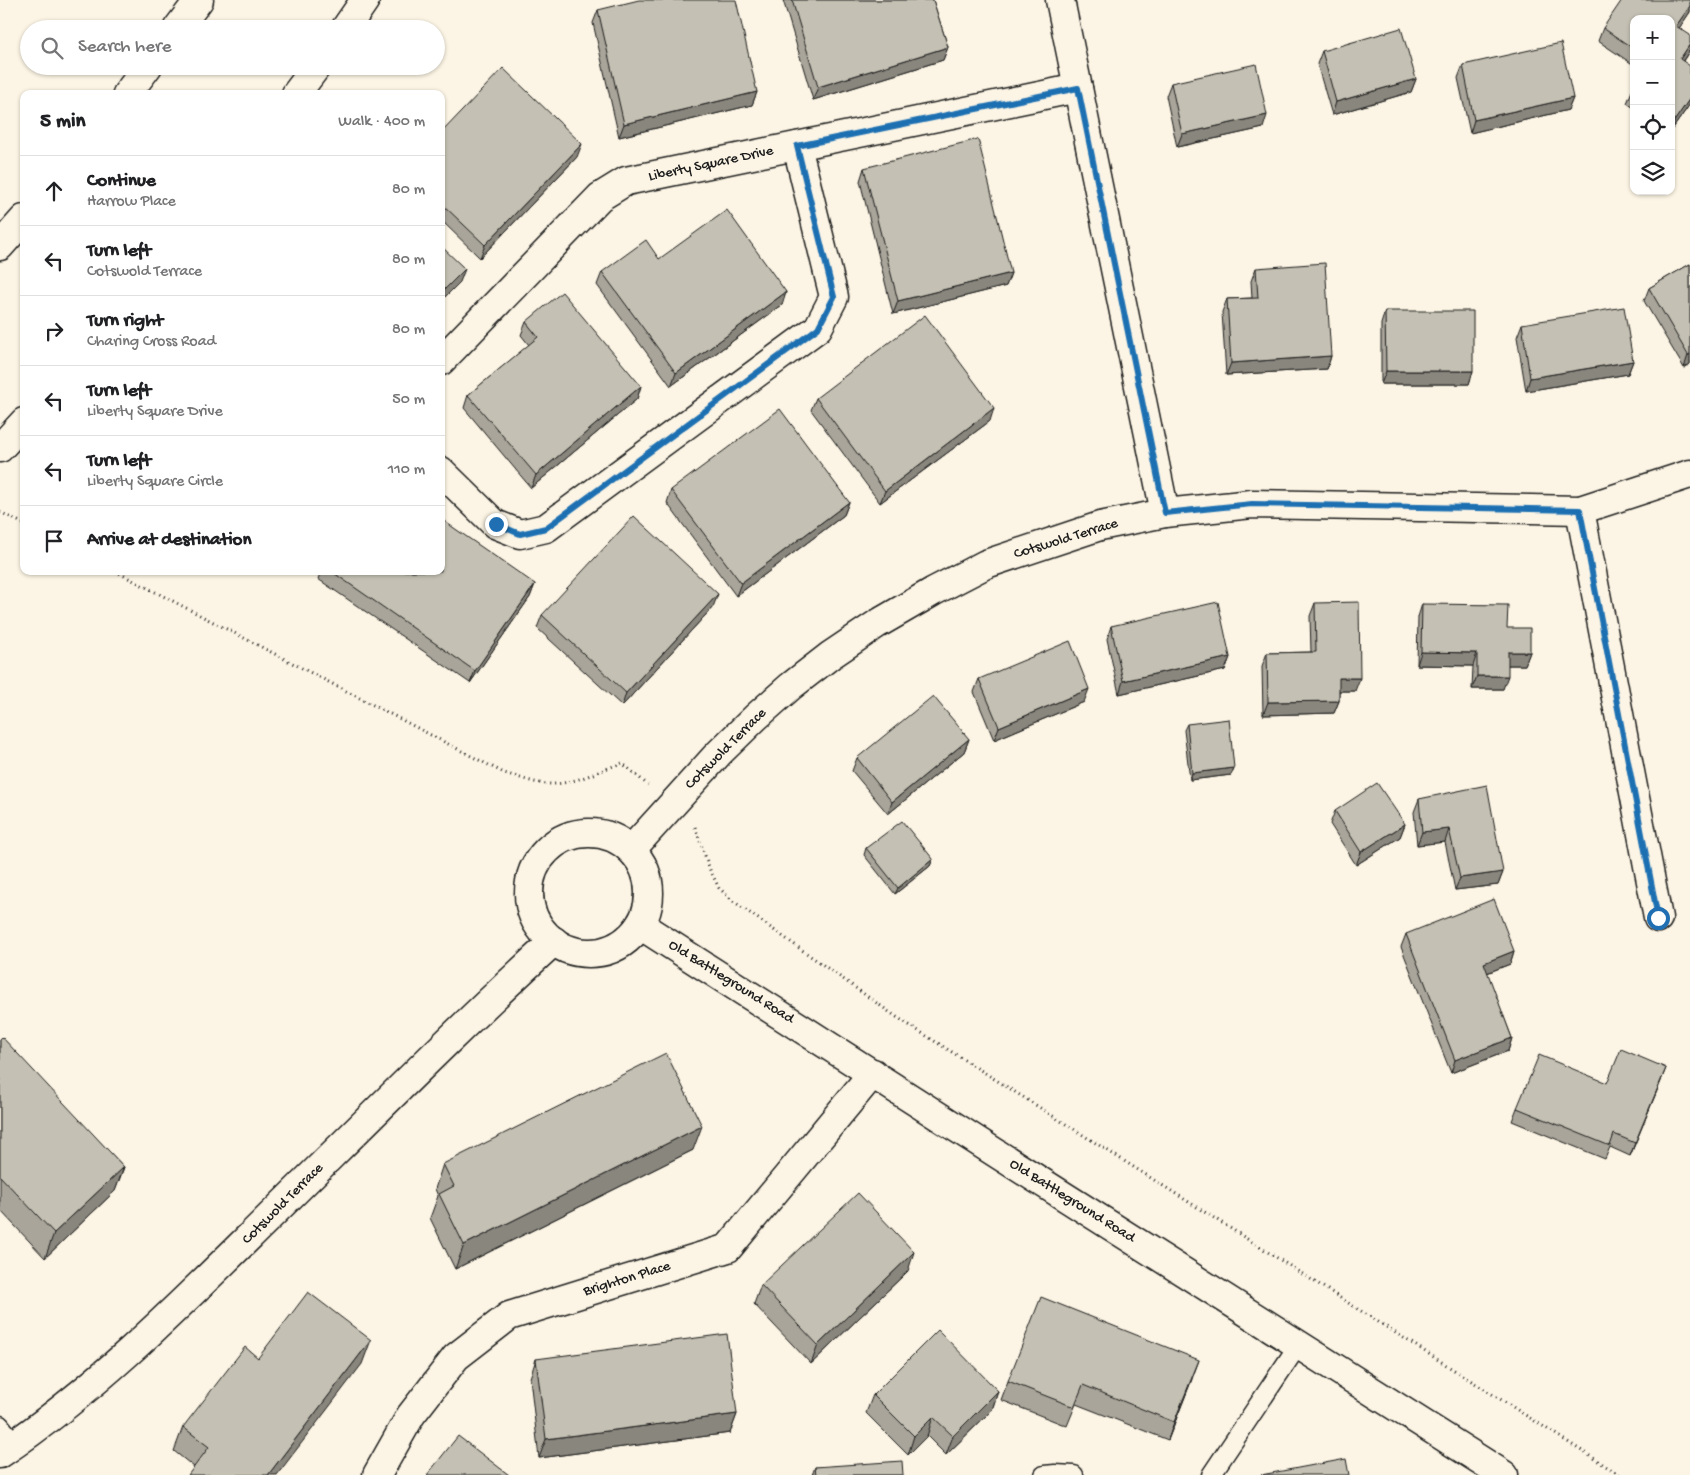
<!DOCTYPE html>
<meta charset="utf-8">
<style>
:root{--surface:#fff;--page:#f6f6f6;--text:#202124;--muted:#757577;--line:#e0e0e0}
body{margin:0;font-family:"Gochi Hand",sans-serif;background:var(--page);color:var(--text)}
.controls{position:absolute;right:15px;top:15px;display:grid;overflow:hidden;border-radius:10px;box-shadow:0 1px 4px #0004}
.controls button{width:45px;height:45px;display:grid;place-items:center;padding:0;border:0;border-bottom:1px solid var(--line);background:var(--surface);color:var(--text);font:25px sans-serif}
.stop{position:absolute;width:15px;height:15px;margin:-11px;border:4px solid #1f6fb2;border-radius:50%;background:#fff}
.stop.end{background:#1f6fb2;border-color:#fff;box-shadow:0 1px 5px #0008}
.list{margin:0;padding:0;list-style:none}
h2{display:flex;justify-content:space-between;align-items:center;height:65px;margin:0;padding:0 20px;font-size:21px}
h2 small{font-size:16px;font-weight:400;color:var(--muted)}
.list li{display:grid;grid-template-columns:32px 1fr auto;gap:15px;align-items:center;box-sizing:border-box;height:70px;padding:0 20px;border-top:1px solid var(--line)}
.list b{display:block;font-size:19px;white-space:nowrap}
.list p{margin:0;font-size:16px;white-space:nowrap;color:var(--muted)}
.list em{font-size:16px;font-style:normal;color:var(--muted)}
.icon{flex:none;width:28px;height:28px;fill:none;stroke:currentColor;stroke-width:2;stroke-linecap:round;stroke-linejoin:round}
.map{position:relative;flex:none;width:1690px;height:1475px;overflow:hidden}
.search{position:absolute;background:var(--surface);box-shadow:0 1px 4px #0004;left:20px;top:20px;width:425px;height:55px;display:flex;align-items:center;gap:12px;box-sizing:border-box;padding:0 18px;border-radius:28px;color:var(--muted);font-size:19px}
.panel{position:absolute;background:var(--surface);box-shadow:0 1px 4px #0004;left:20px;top:90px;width:425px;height:485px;border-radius:10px}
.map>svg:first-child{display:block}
</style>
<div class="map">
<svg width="1690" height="1475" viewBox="0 0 1690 1475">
<rect width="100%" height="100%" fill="#fcf5e5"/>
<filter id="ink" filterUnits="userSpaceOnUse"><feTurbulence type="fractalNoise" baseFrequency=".02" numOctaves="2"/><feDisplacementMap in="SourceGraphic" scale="10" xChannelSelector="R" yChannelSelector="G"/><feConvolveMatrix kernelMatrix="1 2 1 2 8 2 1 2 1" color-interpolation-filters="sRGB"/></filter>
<g filter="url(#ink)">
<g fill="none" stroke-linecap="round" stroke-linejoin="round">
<defs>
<g id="lane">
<polyline points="0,1425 15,1444"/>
<polyline points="1044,1475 1055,1474 1074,1475"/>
<polyline points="1211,1475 1299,1344"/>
</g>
<g id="street">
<polyline points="1060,0 1165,513"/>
<polyline points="441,361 600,197 626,181 1078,88"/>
<polyline points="441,471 495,524 520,534 546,528 818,328 834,297 797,146"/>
<polyline points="1580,510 1658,918"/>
<polyline points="631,850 718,754 756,717 791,686 831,655 877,624 934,591 986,564 1100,526 1165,513 1252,504 1580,510 1690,474"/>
<polyline points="377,1475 411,1415 456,1357 509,1316 728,1248 873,1073"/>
</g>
<g id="secondary">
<circle cx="589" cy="893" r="60"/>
<polyline points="640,925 999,1155 1504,1475"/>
<path d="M0 1454C92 1392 172 1313 251 1235 352 1136 450 1036 554 941"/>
</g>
<g id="highway">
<polyline points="177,29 199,0"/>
<polyline points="345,29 365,0"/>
<polyline points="127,94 148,66"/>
<polyline points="296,94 317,66"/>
<polyline points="0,246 24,219"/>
<polyline points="0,448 24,422"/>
</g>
</defs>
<!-- lane casing -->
<use href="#lane" stroke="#1c1c1c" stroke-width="21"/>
<!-- street casing -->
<use href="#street" stroke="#1c1c1c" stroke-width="31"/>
<!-- secondary casing -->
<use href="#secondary" stroke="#1c1c1c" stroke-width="31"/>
<!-- highway casing -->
<use href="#highway" stroke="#1c1c1c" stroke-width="31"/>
<!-- path -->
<g stroke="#1c1c1c" stroke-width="3" stroke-dasharray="1 4" stroke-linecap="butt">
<polyline points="0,512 24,524"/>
<path d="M115 571 504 773C519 777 535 784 550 784 572 785 601 770 622 763L648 785"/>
<polyline points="695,827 710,870 719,888 733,901 895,1016 1620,1475"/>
</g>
<!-- lane -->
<use href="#lane" stroke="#fcf5e5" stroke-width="18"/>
<!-- street -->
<use href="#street" stroke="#fcf5e5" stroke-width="28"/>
<!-- secondary -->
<use href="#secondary" stroke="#fcf5e5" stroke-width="28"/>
<!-- highway -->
<use href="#highway" stroke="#fcf5e5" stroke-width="28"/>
</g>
<!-- wall -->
<g fill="#a9a59a" stroke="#1c1c1c">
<polygon points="783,0 933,0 948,47 943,60 813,100"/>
<polygon points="1690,0 1690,12 1679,28 1690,50 1683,61 1690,104 1671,131 1671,19 1634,19 1634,65 1598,41 1603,28"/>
<polygon points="598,10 757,92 752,105 619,137 593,23"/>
<polygon points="1322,51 1416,79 1411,92 1332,115 1317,64"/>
<polygon points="1463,65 1573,98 1568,110 1470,133 1458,78"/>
<polygon points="1171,83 1263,128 1177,147 1166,96"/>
<polygon points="1634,88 1634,108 1627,103 1632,91"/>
<polygon points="441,133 577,157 480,258 441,220"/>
<polygon points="864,168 1011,273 1006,286 893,314 860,181"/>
<polygon points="659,259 786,292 782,305 671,386 597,285 602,272"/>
<polygon points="1690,264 1690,364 1684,368 1644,301 1649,288"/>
<polygon points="1256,268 1331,356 1327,369 1226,375 1222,312 1227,299 1252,298 1251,281"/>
<polygon points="1385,311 1473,371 1469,384 1381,384 1381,324"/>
<polygon points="526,322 641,386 637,399 531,488 464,408 468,395 529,345 521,335"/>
<polygon points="1522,324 1633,361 1628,374 1526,391 1517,337"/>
<polygon points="816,398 990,421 880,503 811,410"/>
<polygon points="671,490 849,502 844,515 736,596 667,503"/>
<polygon points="321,571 441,571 535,584 530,597 470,683 318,579"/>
<polygon points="1315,603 1355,691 1339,691 1339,701 1334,713 1263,715 1262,666 1267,653 1311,652 1310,616"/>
<polygon points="1422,604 1507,628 1530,652 1525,665 1508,665 1503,689 1472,689 1473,666 1417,665 1418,617"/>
<polygon points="713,607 622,706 537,628 542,615"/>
<polygon points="1111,626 1230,657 1225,670 1119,694 1107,639"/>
<polygon points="979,679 1084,702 994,740 974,692"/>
<polygon points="1187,724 1234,768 1231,775 1190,780 1184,730"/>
<polygon points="969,739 964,752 888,814 852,771 857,758"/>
<polygon points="1419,799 1503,872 1498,885 1455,890 1445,842 1417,845 1414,812"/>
<polygon points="1335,811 1405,824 1400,837 1356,865 1330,824"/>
<polygon points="866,848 933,859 930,866 895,894 864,855"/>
<polygon points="1406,934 1514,951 1510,964 1487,973 1512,1038 1508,1051 1451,1073 1401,947"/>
<polygon points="0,1039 124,1167 115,1191 45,1258 0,1210"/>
<polygon points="1661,1081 1630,1156 1610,1147 1605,1159 1512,1121 1517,1108 1607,1083"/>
<polygon points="693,1150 455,1269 430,1218 438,1196 435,1189 443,1164"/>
<polygon points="908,1271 811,1364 754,1304 761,1285"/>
<polygon points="258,1358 362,1364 194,1467 174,1451 183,1427"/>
<polygon points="536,1359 737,1414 730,1433 539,1458 530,1378"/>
<polygon points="1192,1379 1168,1440 1076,1404 1067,1426 1001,1400 1008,1381"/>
<polygon points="998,1391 992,1410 946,1455 927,1436 908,1455 866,1413 873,1395"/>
<polygon points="815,1467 903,1475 812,1475"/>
</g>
<!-- shaded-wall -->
<g fill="#89867d" stroke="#1c1c1c">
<polygon points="1690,6 1690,12 1672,39 1676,26"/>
<polygon points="1690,44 1690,50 1675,72 1680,59"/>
<polygon points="948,47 943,60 813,100 818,87"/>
<polygon points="1416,79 1411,92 1332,115 1336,102"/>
<polygon points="757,92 752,105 619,137 624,124"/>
<polygon points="1573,98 1568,110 1470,133 1474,120"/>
<polygon points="1690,98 1690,104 1671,131 1675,120"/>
<polygon points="1267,115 1263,128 1177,147 1182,134"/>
<polygon points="582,144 577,157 480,258 485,245"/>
<polygon points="465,269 460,282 441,301 441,293"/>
<polygon points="1011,273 1006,286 893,314 898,301"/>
<polygon points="786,292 782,305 671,386 676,373"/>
<polygon points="1690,354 1690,364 1684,368 1688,355"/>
<polygon points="1331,356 1327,369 1226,375 1231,363"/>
<polygon points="1633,361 1628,374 1526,391 1530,378"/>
<polygon points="1386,371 1473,371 1469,384 1381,384"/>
<polygon points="641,386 637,399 531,488 536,475"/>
<polygon points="994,408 990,421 880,503 885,491"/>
<polygon points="849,502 844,515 736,596 741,583"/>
<polygon points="535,584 530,597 470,683 475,671"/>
<polygon points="718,594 713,607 622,706 626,693"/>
<polygon points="1421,652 1477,653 1473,666 1417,665"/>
<polygon points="1508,652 1530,652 1525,665 1503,665"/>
<polygon points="1230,657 1225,670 1119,694 1123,681"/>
<polygon points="1477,676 1508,676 1503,689 1472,689"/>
<polygon points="1339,678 1360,678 1355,691 1334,691"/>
<polygon points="1089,689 1084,702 994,740 999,727"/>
<polygon points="1339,701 1334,713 1263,715 1268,702"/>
<polygon points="969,739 964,752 888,814 892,802"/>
<polygon points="1234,768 1231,775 1190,780 1192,773"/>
<polygon points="1405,824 1400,837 1356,865 1361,852"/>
<polygon points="1449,829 1445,842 1417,845 1422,832"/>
<polygon points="933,859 930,866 895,894 898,888"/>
<polygon points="1503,872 1498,885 1455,890 1460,878"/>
<polygon points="1514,951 1510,964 1479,976 1484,963"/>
<polygon points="1512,1038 1508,1051 1451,1073 1455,1060"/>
<polygon points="1666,1068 1661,1081 1630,1156 1635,1143"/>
<polygon points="702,1126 693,1150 455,1269 464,1245"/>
<polygon points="124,1167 115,1191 45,1258 54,1233"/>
<polygon points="914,1252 908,1271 811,1364 818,1345"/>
<polygon points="371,1340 362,1364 277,1475 268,1475"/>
<polygon points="1199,1360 1192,1379 1168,1440 1174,1422"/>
<polygon points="998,1391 992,1410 946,1455 953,1436"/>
<polygon points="737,1414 730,1433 539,1458 546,1439"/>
<polygon points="933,1417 927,1436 908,1455 914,1436"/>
</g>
<!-- building -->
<g fill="#c4c0b3" stroke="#1c1c1c">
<polygon points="639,0 736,0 757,92 624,124 598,10"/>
<polygon points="792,0 933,0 948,47 818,87"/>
<polygon points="1622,0 1690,0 1690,6 1676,26 1690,35 1690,44 1680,59 1690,66 1690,98 1675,120 1671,117 1671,19 1634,19 1634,49 1603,28"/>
<polygon points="1401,28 1416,79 1336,102 1322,51"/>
<polygon points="1561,43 1573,98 1474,120 1463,65"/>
<polygon points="1256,64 1267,115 1182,134 1171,83"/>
<polygon points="503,68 582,144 485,245 441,203 441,133"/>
<polygon points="978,139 1011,273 898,301 864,168"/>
<polygon points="727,210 786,292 676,373 602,272 646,240 659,259"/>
<polygon points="441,246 465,269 441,293"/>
<polygon points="1325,263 1331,356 1231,363 1227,299 1258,298 1256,268"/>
<polygon points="1690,264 1690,354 1688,355 1649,288"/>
<polygon points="562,292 641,386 536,475 468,395 538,337 526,322"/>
<polygon points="1624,307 1633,361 1530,378 1522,324"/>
<polygon points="1385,311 1473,311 1473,371 1386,371"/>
<polygon points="925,315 994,408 885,491 816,398"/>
<polygon points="780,409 849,502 741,583 671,490"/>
<polygon points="634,516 718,594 626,693 542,615"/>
<polygon points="441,519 535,584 475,671 331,571 441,571"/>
<polygon points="1218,602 1230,657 1123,681 1111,626"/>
<polygon points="1359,602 1360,678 1339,678 1339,701 1268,702 1267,653 1316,652 1315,603"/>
<polygon points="1422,604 1508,605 1507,628 1530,628 1530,652 1508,652 1508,676 1477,676 1477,653 1421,652"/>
<polygon points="1070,641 1089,689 999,727 979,679"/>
<polygon points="933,696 969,739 892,802 857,758"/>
<polygon points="1229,719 1234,768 1192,773 1187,724"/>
<polygon points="1377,783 1405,824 1361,852 1335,811"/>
<polygon points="1487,785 1503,872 1460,878 1449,829 1422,832 1419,799"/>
<polygon points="902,821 933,859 898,888 866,848"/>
<polygon points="1494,899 1514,951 1484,963 1512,1038 1455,1060 1406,934"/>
<polygon points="2,1037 124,1167 54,1233 0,1176 0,1039"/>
<polygon points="1621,1049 1666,1068 1635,1143 1614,1134 1610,1146 1517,1108 1539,1055 1607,1083"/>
<polygon points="666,1053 702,1126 464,1245 439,1194 454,1186 443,1164"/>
<polygon points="858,1193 914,1252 818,1345 761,1285"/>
<polygon points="308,1292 371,1340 268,1475 188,1475 209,1447 183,1427 245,1347 258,1358"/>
<polygon points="1041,1297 1199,1360 1174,1422 1083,1385 1074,1407 1008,1381"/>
<polygon points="938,1330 998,1391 953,1436 933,1417 914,1436 873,1395"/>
<polygon points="727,1334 737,1414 546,1439 536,1359"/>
<polygon points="458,1436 509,1475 427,1475"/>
<polygon points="1346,1459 1349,1475 1261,1475"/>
<polygon points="902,1461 903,1475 816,1475 815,1467"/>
</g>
</g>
<g fill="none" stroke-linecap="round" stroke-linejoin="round" filter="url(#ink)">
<!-- route -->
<polyline stroke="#1f6fb2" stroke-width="6" points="496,524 520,534 546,528 818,328 834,297 797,146 1078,88 1165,513 1252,504 1580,510 1658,918"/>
</g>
<g text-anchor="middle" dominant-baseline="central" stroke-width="4.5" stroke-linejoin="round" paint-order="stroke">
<!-- street labels -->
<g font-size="15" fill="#1c1c1c" stroke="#fcf5e5">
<text transform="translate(711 164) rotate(-12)">Liberty Square Drive</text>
<text transform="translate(1066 539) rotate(-17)">Cotswold Terrace</text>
<text transform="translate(726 749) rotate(-45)">Cotswold Terrace</text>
<text transform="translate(731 982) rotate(32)">Old Battleground Road</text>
<text transform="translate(1072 1201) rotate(32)">Old Battleground Road</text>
<text transform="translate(283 1204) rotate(-45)">Cotswold Terrace</text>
<text transform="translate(627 1279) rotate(-17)">Brighton Place</text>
</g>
</g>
</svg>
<div class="controls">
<button>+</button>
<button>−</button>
<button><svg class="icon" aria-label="locate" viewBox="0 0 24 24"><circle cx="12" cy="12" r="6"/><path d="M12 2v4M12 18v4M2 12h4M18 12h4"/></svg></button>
<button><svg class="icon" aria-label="layers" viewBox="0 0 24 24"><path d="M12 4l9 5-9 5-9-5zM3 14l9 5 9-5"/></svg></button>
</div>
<div class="stop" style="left:1658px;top:918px"></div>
<div class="stop end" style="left:496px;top:524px"></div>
<div class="search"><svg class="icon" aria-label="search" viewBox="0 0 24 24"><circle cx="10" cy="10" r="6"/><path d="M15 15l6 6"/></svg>Search here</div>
<section class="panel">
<h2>5 min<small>Walk · 400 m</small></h2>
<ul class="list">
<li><svg class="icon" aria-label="ahead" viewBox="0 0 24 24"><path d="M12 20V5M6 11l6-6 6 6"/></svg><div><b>Continue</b><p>Harrow Place</p></div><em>80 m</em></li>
<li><svg class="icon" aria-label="left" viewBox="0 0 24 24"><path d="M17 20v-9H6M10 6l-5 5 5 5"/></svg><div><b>Turn left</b><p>Cotswold Terrace</p></div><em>80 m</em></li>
<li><svg class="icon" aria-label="right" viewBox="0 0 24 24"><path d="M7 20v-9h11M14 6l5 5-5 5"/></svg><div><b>Turn right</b><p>Charing Cross Road</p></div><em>80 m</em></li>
<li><svg class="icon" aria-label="left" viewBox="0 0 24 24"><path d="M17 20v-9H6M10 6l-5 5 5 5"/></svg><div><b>Turn left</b><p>Liberty Square Drive</p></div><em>50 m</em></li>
<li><svg class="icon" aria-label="left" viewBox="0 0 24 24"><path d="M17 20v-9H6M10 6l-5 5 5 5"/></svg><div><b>Turn left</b><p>Liberty Square Circle</p></div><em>110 m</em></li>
<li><svg class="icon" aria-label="arrive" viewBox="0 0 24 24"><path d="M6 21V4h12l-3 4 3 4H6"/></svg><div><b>Arrive at destination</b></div></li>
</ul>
</section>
</div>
